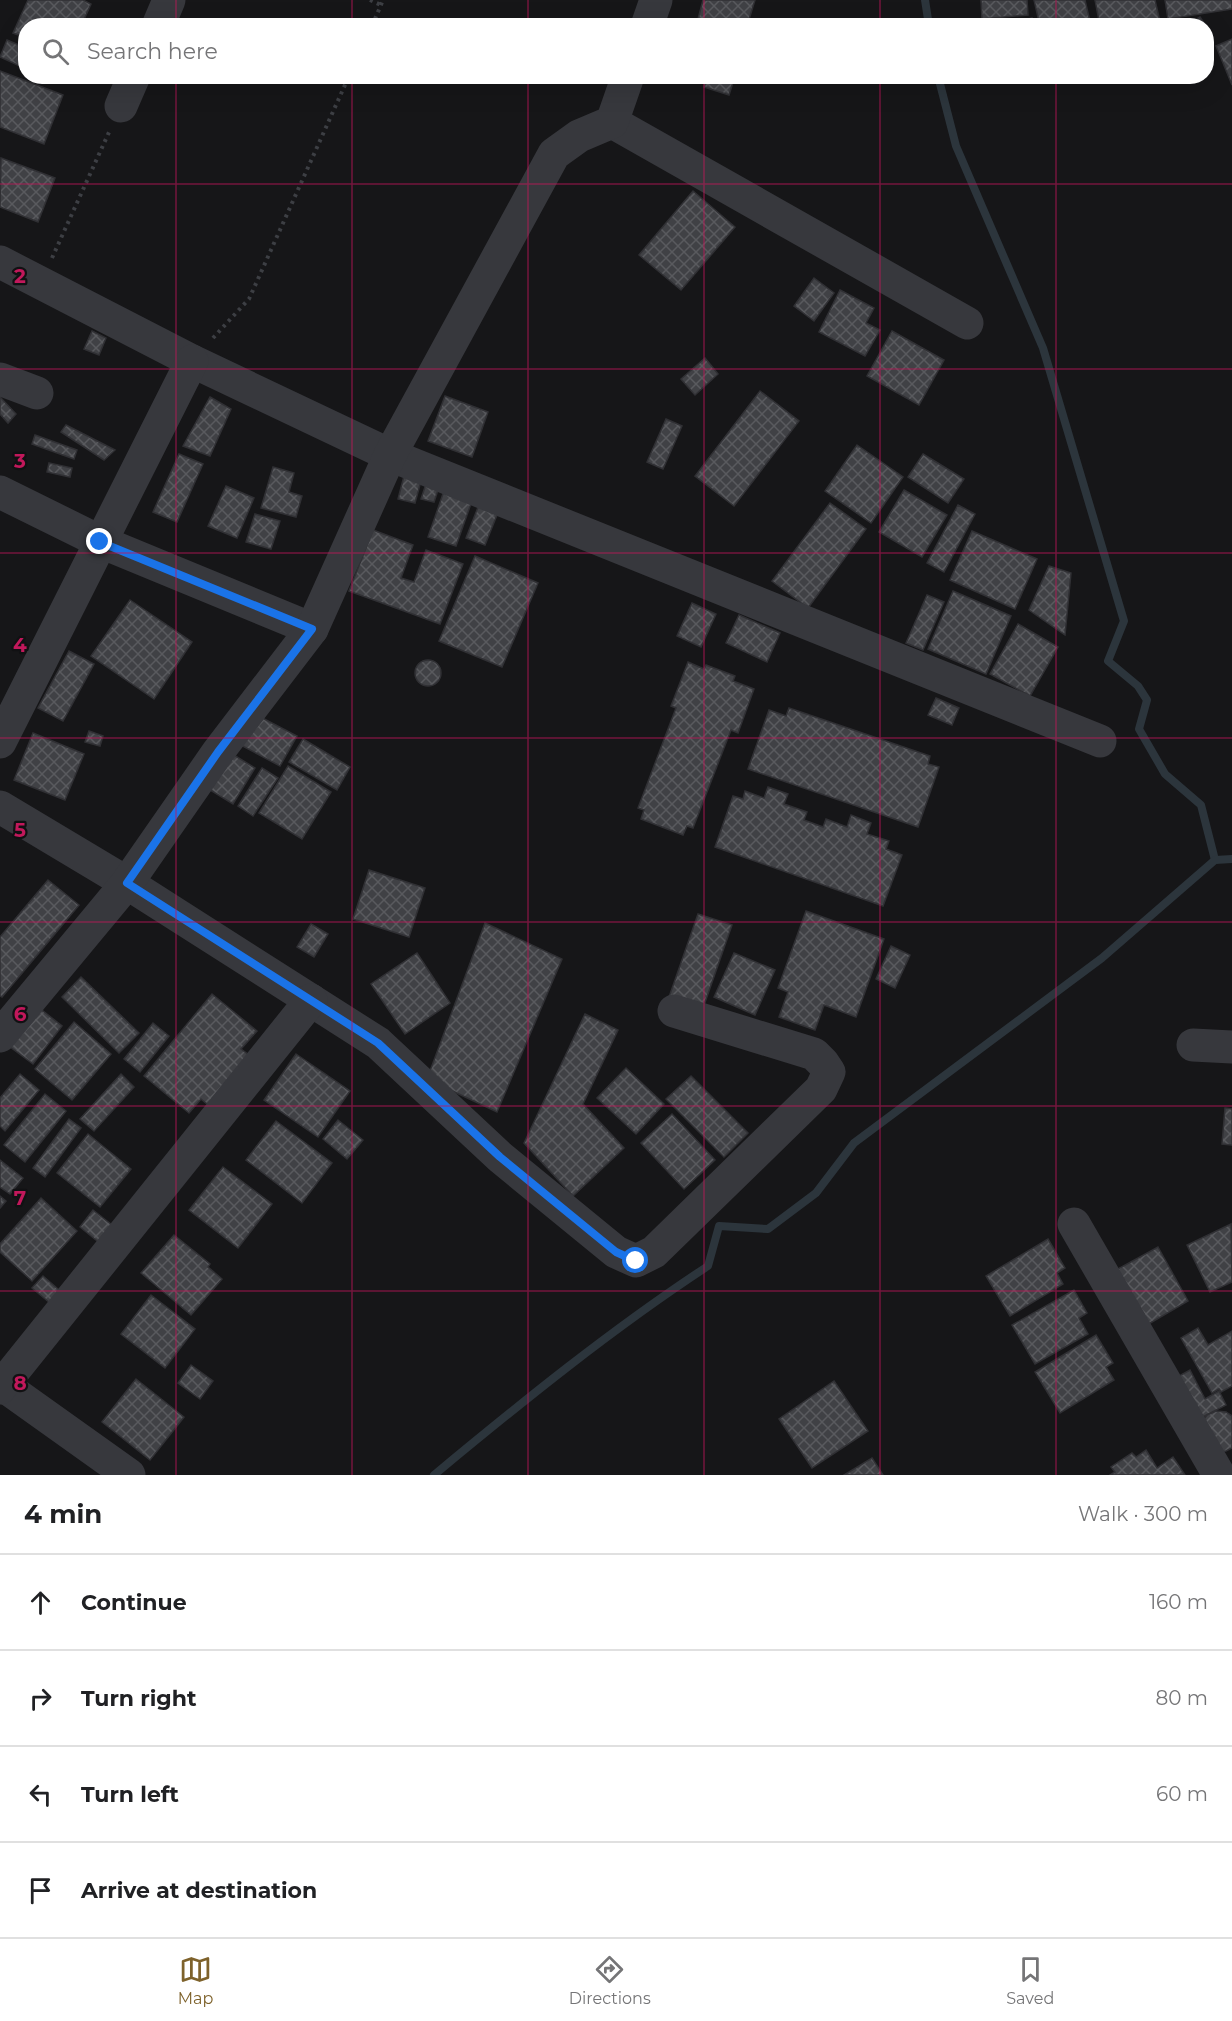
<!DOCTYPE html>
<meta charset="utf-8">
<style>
:root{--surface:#fff;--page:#f2f2f2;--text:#202124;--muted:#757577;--line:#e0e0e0;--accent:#7e622b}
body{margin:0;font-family:Montserrat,sans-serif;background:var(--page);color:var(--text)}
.stop{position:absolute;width:18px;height:18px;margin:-14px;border:4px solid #1a73e8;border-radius:50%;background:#fff}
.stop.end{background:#1a73e8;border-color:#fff;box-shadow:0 2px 6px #0008}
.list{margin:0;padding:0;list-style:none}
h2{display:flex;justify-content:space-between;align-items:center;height:78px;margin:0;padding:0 24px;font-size:26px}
h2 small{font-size:20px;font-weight:400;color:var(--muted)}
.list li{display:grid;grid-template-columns:39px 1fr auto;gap:18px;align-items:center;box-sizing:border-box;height:96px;padding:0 24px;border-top:2px solid var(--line)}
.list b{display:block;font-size:22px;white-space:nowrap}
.list em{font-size:20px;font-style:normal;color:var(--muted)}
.icon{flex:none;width:33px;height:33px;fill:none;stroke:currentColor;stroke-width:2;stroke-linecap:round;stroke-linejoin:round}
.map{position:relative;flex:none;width:1232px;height:1475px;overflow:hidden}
.search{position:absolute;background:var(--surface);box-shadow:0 6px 24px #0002;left:18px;right:18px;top:18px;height:66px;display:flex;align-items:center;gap:15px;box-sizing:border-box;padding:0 21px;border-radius:24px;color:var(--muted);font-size:22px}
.sheet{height:462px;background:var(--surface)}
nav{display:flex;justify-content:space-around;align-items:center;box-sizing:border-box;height:84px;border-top:2px solid var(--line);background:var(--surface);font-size:16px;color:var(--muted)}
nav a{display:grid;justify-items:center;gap:3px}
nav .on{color:var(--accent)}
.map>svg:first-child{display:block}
</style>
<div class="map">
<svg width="1232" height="1475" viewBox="0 0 1232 1475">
<defs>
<pattern id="building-cross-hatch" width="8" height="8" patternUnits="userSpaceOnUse" patternTransform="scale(1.5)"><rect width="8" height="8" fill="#404145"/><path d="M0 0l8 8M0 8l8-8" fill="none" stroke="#595a5e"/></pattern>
</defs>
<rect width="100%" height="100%" fill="#161618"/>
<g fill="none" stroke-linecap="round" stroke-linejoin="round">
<!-- stream -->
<g stroke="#2c353c" stroke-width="8">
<polyline points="925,0 929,26"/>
<polyline points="938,76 956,146 1043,348 1124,621 1108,661 1138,686 1147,700 1139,729 1165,774 1201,805 1215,860"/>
<path d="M434 1475C522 1402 612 1329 708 1266L719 1226 768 1229 816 1193 854 1143 1102 958 1215 860 1232 859"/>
</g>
</g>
<!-- building -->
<g fill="url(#building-cross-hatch)" stroke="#303034" stroke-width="1.5">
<polygon points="28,0 83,0 91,4 81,26 26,26 26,38 13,33"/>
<polygon points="703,0 755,0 747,26 719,26 698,19"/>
<polygon points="981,0 1027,0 1028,15 982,19"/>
<polygon points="1034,0 1085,0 1091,26 1040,26"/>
<polygon points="1095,0 1155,0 1161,26 1100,26"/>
<polygon points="1165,0 1232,0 1232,9 1168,19"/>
<polygon points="1200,17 1206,26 1188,26 1188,24"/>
<polygon points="1032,18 1034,26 1002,26"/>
<polygon points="1232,39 1232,85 1216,46"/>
<polygon points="7,40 26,48 24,68 0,57"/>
<polygon points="0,71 63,95 44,144 0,127"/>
<polygon points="707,76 735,76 729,95 704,87"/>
<polygon points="1,158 55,178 38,222 0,207"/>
<polygon points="693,191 735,227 681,290 639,255"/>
<polygon points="814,278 834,293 814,321 794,306"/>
<polygon points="840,290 874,308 866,323 880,330 865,356 819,332"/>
<polygon points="92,331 106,338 99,355 84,349"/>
<polygon points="892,331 944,360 919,405 867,376"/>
<polygon points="705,358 718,374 695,395 681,379"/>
<polygon points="760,391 799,421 734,506 695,476"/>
<polygon points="445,396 488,412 472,457 428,441"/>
<polygon points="0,397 16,414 8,423 0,414"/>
<polygon points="210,397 231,409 210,456 183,446"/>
<polygon points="666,419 682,426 663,469 647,462"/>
<polygon points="66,425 115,450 104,460 61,432"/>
<polygon points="35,435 77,450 74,459 32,444"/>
<polygon points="857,445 903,477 871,523 825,491"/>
<polygon points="179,454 203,464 177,522 153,512"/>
<polygon points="923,454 964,479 948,503 908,477"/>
<polygon points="49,463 72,468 70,477 47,472"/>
<polygon points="273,467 294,473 289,492 302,496 296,517 261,508"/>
<polygon points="404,476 421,481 415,503 398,499"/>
<polygon points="427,481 440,484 434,502 421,499"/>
<polygon points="226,486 254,498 237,538 208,526"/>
<polygon points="445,488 473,498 456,546 428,537"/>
<polygon points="904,490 947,515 922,557 879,532"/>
<polygon points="482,497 501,505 485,545 466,538"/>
<polygon points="830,503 866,529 808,608 772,581"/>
<polygon points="958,505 975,514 944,572 927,563"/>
<polygon points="255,514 280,521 271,549 246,542"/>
<polygon points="373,530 413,545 401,578 414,582 426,550 463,564 440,624 349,591"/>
<polygon points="972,531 1037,559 1015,609 950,580"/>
<polygon points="475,556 538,583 502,667 439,641"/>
<polygon points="1049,566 1071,573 1065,635 1029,610"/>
<polygon points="953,591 1011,616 986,674 928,649"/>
<polygon points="927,595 944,602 923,650 906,643"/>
<polygon points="130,600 192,642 154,699 91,656"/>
<polygon points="692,603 716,614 701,647 677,636"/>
<polygon points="739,615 780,633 767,662 726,643"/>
<polygon points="1018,624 1058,647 1030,696 990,674"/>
<polygon points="69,651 94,664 63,721 38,708"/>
<circle cx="428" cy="673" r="13"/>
<polygon points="688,662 704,669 706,665 735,676 733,681 754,689 738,733 731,730 693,828 687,826 683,835 641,819 644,810 638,808 676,708 671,706"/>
<polygon points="936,698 959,708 952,725 928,715"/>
<polygon points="789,708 930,756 928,764 939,767 918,827 748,769 769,710 786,716"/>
<polygon points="251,712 297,736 280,766 235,742"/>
<polygon points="89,731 103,736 100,746 85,742"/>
<polygon points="33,733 84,754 65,800 14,780"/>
<polygon points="303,739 350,767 337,790 289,762"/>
<polygon points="224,749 255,768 233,804 202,785"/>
<polygon points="288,766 331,792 302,839 259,813"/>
<polygon points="262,768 278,778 253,816 238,806"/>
<polygon points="768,787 788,794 784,804 807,812 804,820 823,827 826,819 847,827 851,815 871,823 867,834 889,841 886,849 902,855 883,906 715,847 733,796 743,799 745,791 764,798"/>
<polygon points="369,870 425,888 409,937 353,919"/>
<polygon points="48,880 79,905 2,997 0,996 0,937"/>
<polygon points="806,911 884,939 856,1017 824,1005 815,1030 779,1017 788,992 778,988"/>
<polygon points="698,914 732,925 702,1011 668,1000"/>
<polygon points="485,923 562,959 497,1112 427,1079"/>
<polygon points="311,924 328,934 314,957 297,947"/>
<polygon points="891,946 910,955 895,988 876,979"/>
<polygon points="417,953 450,1003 405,1034 371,984"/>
<polygon points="734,953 775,970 755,1015 714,997"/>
<polygon points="81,977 139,1033 119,1053 62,997"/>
<polygon points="212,994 257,1031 241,1049 249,1055 208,1105 201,1099 189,1113 144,1076"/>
<polygon points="38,1007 62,1026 33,1064 9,1046"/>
<polygon points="585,1014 618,1030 583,1104 624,1148 573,1196 524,1143"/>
<polygon points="74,1022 111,1054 72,1100 35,1069"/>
<polygon points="153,1023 169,1036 140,1072 124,1059"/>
<polygon points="296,1054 350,1091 318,1137 264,1100"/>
<polygon points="626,1068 664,1104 636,1134 597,1098"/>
<polygon points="20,1074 39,1090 5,1131 0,1126 0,1098"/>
<polygon points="121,1074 134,1087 94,1131 80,1119"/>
<polygon points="691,1076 748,1133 724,1157 666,1099"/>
<polygon points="45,1094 66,1111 25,1162 4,1145"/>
<polygon points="1225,1108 1232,1109 1232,1145 1222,1144"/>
<polygon points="672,1114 715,1160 684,1189 641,1143"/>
<polygon points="69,1119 81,1128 45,1177 33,1168"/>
<polygon points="338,1120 363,1140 347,1159 323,1139"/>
<polygon points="276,1121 332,1163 302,1203 246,1160"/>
<polygon points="88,1134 131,1169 100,1207 57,1173"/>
<polygon points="0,1160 23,1178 10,1194 0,1187"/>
<polygon points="223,1167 272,1204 238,1248 189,1210"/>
<polygon points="0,1196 6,1201 0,1208"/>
<polygon points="41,1198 77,1231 32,1281 0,1252 0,1244"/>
<polygon points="93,1210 121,1232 107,1249 80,1227"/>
<polygon points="1231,1224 1232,1282 1210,1292 1187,1245"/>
<polygon points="174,1235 210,1264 208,1267 222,1279 191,1315 141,1273"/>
<polygon points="1048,1239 1065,1268 1057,1273 1063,1284 1010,1316 986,1276"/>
<polygon points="1158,1247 1188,1301 1147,1325 1116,1270"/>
<polygon points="43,1276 66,1296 56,1308 32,1288"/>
<polygon points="1074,1290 1087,1313 1079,1318 1088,1334 1035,1364 1012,1325"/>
<polygon points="151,1295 195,1329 165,1368 121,1334"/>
<polygon points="1198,1328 1208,1345 1232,1331 1232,1386 1221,1392 1219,1389 1212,1393 1181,1338"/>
<polygon points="1096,1335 1113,1363 1106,1367 1114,1380 1060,1413 1035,1372"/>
<polygon points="191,1365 213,1381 200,1399 178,1383"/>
<polygon points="1190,1370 1205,1399 1219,1391 1226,1405 1191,1423 1168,1382"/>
<polygon points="136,1379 184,1417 150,1460 102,1422"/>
<polygon points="834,1381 868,1431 812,1468 779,1419"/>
<polygon points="1216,1411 1226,1412 1232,1416 1232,1448 1226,1451 1217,1452 1201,1423 1207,1415"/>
<polygon points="1146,1450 1157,1468 1173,1457 1185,1475 1110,1475 1115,1472 1111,1467 1132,1453 1136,1457"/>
<polygon points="872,1458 883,1475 844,1475"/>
</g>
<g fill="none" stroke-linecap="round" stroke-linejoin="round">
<!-- path -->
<g stroke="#3d3f44" stroke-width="4" stroke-dasharray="3 4.5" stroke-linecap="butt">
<polyline points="370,0 381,5"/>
<polyline points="372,26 383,0"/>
<polyline points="52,258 110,130"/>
<polyline points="213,338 249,299 349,76"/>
</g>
<!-- minor -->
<g stroke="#37383d" stroke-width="33">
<polyline points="158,26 169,0"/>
<polyline points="647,26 656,0"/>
<polyline points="121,106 134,76"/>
<polyline points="612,122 967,323"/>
<polyline points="0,262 192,361 390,455 1100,741"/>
<polyline points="0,379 37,393"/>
<polyline points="0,492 101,542 312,629"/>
<polyline points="0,742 192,361"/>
<polyline points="0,807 127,883 378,1043 500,1157 616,1252 636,1261 654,1252 821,1089 829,1072 823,1063 814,1054 674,1011"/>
<polyline points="0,1036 127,883 218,752 312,629 390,455 554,154 579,136 612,122 628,76"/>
<polyline points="1193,1045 1232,1047"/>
<polyline points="1074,1224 1219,1475"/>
<polyline points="0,1383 129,1475"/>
<polyline points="0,1388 311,1000"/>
</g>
</g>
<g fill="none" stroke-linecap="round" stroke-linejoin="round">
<!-- route -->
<polyline stroke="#1a73e8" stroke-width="8" points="100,542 312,629 218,752 127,883 378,1043 500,1157 616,1252 636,1261"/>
</g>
<!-- grid -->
<path fill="none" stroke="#c2185b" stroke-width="1.5" stroke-opacity="0.55" d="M176 0V26M352 0V26M528 0V26M704 0V26M880 0V26M1056 0V26M176 76V1475M352 76V1475M528 76V1475M704 76V1475M880 76V1475M1056 76V1475M0 184H1232M0 369H1232M0 553H1232M0 738H1232M0 922H1232M0 1106H1232M0 1291H1232"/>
<g font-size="20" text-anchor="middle" font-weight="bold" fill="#c2185b" stroke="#111113" stroke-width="4.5" stroke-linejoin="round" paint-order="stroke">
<text x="20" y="283">2</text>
<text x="20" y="468">3</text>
<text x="20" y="652">4</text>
<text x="20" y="837">5</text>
<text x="20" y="1021">6</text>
<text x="20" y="1205">7</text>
<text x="20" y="1390">8</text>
</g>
</svg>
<div class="stop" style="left:636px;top:1261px"></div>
<div class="stop end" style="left:100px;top:542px"></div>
<div class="search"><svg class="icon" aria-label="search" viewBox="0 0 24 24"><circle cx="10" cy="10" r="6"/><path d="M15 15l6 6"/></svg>Search here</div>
</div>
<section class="sheet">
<h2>4 min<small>Walk · 300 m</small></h2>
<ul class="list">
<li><svg class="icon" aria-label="ahead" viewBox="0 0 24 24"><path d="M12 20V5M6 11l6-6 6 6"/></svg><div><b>Continue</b></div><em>160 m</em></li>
<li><svg class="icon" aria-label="right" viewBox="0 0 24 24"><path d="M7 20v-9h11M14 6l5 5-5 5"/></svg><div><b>Turn right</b></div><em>80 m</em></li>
<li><svg class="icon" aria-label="left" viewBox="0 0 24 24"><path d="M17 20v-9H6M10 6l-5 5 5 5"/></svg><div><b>Turn left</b></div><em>60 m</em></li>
<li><svg class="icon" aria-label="arrive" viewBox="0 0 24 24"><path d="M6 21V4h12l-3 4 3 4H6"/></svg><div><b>Arrive at destination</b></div></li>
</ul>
</section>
<nav>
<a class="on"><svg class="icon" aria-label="map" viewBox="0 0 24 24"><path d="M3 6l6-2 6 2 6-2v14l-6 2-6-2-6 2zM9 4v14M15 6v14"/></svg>Map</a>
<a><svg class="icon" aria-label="directions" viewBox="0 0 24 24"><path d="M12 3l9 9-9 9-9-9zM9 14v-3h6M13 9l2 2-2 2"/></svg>Directions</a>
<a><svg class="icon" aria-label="saved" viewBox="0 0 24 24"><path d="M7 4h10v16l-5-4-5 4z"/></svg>Saved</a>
</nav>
